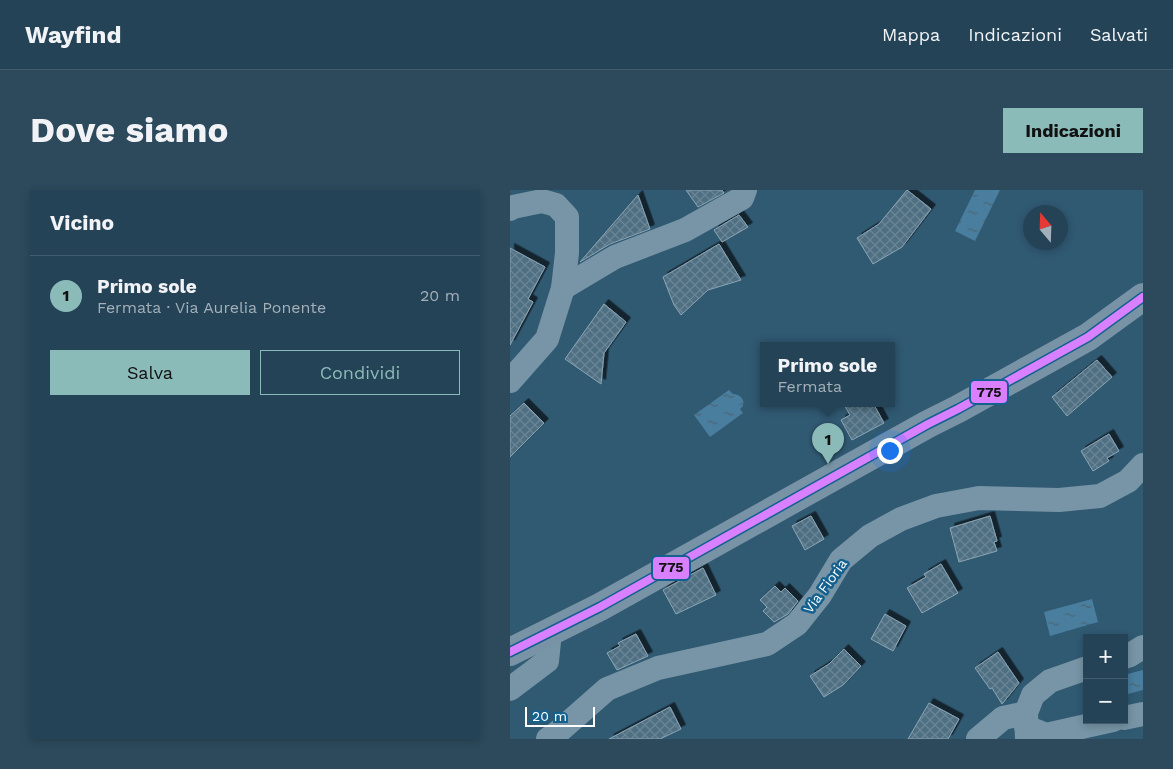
<!DOCTYPE html>
<html lang="it">
<meta charset="utf-8">
<style>
:root{--surface:#244356;--page:#2c4a5c;--text:#f1f3f6;--muted:#a3b0b9;--line:#415c6c;--accent:#8bbbb9}
body{margin:0;font-family:"Work Sans",sans-serif;background:var(--page);color:var(--text)}
.controls{position:absolute;right:15px;bottom:15px;display:grid;overflow:hidden;border-radius:0px;box-shadow:0 2px 8px #0003}
.controls button{width:45px;height:45px;display:grid;place-items:center;padding:0;border:0;border-bottom:1px solid var(--line);background:var(--surface);color:var(--text);font:25px sans-serif}
.compass{position:absolute;left:513px;top:15px;width:45px;height:45px;border-radius:50%;background:var(--surface);box-shadow:0 2px 8px #0003;rotate:341deg}
.scale{position:absolute;left:15px;bottom:12px;width:70px;box-sizing:border-box;padding-left:5px;border:2px solid #fff;border-top:0;font-size:14px;line-height:18px;white-space:nowrap;color:#fff;-webkit-text-stroke:4px #14608e;paint-order:stroke}
.you{position:absolute;left:379px;top:260px;width:18px;height:18px;margin:-12px;border:4px solid #fff;border-radius:50%;background:#1a73e8;box-shadow:0 0 0 8px #1a73e833}
.badge{display:grid;place-items:center;width:32px;height:32px;border-radius:50%;background:var(--accent);color:#111;font-size:16px;font-weight:700}
.pin{position:absolute;translate:-50% -41px;filter:drop-shadow(0 1px 2px #0008)}
.pin::after{content:'';position:absolute;top:26px;width:18px;height:15px;background:inherit;clip-path:polygon(0 0,100% 0,50% 100%)}
.popup{position:absolute;left:250px;top:152px;width:135px;height:65px;box-sizing:border-box;display:grid;place-content:center;border-radius:0px;background:var(--surface);filter:drop-shadow(0 1px 4px #0005);font-size:16px;white-space:nowrap;color:var(--muted)}
.popup b{font-size:19px;color:var(--text)}
.popup::after{content:'';position:absolute;left:50%;top:100%;margin-left:-10px;border:10px solid transparent;border-top-color:var(--surface)}
.list{margin:0;padding:0;list-style:none}
h2{display:flex;justify-content:space-between;align-items:center;height:65px;margin:0;padding:0 20px;font-size:21px}
h2 small{font-size:16px;font-weight:400;color:var(--muted)}
.list li{display:grid;grid-template-columns:32px 1fr auto;gap:15px;align-items:center;box-sizing:border-box;height:80px;padding:0 20px;border-top:1px solid var(--line)}
.list b{display:block;font-size:19px;white-space:nowrap}
.list p{margin:0;font-size:16px;white-space:nowrap;color:var(--muted)}
.list em{font-size:16px;font-style:normal;color:var(--muted)}
.actions{display:flex;gap:10px;padding:15px 20px}
.actions a{flex:1;padding:11px 0;border:1px solid var(--accent);border-radius:0px;text-align:center;font-size:18px;color:var(--accent)}
.actions .main{background:var(--accent);color:#111}
.map{position:relative;flex:none;width:633px;height:549px;overflow:hidden;border-radius:0px}
header{display:flex;align-items:center;gap:30px;box-sizing:border-box;height:70px;padding:0 25px;background:var(--surface);border-bottom:1px solid var(--line)}
header strong{font-size:24px}
nav{display:flex;gap:28px;margin-inline-start:auto;font-size:18px}
.intro{display:flex;align-items:center;justify-content:space-between;box-sizing:border-box;height:120px;padding:0 30px}
h1{margin:0;font-size:35px}
.button{padding:12px 22px;border-radius:0px;background:var(--accent);color:#111;font-size:18px;font-weight:700}
main{display:flex;gap:30px;padding:0 30px}
aside{flex:1;background:var(--surface);border-radius:0px;box-shadow:0 2px 8px #0003}
.map>svg:first-child{display:block}
</style>
<header>
<strong>Wayfind</strong>
<nav><a>Mappa</a><a>Indicazioni</a><a>Salvati</a></nav>
</header>
<div class="intro"><h1>Dove siamo</h1><a class="button">Indicazioni</a></div>
<main>
<aside>
<h2>Vicino<small></small></h2>
<ul class="list">
<li><span class="badge">1</span><div><b>Primo sole</b><p>Fermata · Via Aurelia Ponente</p></div><em>20 m</em></li>
</ul>
<div class="actions"><a class="main">Salva</a><a>Condividi</a></div>
</aside>
<div class="map">
<svg width="633" height="549" viewBox="0 0 633 549">
<defs>
<pattern id="water-ripples" width="26" height="14" patternUnits="userSpaceOnUse" patternTransform="scale(1.25)"><rect width="26" height="14" fill="#497e9e"/><path d="M2 4q2-2 4 0t4 0M15 11q2-2 4 0t4 0" fill="none" stroke="#4a6575"/></pattern>
<pattern id="building-cross-hatch" width="8" height="8" patternUnits="userSpaceOnUse" patternTransform="scale(1.25)"><rect width="8" height="8" fill="#4f7083"/><path d="M0 0l8 8M0 8l8-8" fill="none" stroke="#698596"/></pattern>
<filter id="shadow"><feDropShadow dx="4.5" dy="-4.5" stdDeviation="0" flood-color="#0009"/></filter>
</defs>
<rect width="100%" height="100%" fill="#305972"/>
<!-- water -->
<g fill="url(#water-ripples)">
<polygon points="465,0 490,0 465,51 445,41"/>
<path d="M219 200 223 204C230 204 235 209 233 216L230 219 233 223 200 247 184 225Z"/>
<polygon points="582,409 588,432 540,446 534,422"/>
<polygon points="633,480 633,500 614,505 614,485"/>
</g>
<!-- building -->
<g fill="url(#building-cross-hatch)" stroke="#8ca5b4" filter="url(#shadow)">
<polygon points="176,0 212,0 214,3 188,17"/>
<polygon points="397,0 421,19 392,57 363,74 347,48 369,34"/>
<polygon points="128,5 140,39 100,54 70,72"/>
<polygon points="229,25 238,37 212,52 204,40"/>
<polygon points="209,54 231,90 198,100 171,125 164,115 153,87"/>
<polygon points="0,58 35,77 18,109 23,112 0,155"/>
<polygon points="94,114 116,132 94,163 91,194 55,169"/>
<polygon points="587,170 602,187 557,226 542,207"/>
<polygon points="14,213 34,233 0,267 0,226"/>
<polygon points="333,213 363,213 374,233 342,250 331,230 340,225"/>
<polygon points="599,244 609,261 597,268 599,271 583,281 571,261"/>
<polygon points="301,326 314,349 295,360 282,336"/>
<polygon points="480,326 487,351 484,352 487,361 449,372 440,338"/>
<polygon points="431,374 448,403 412,423 397,398 416,387 414,384"/>
<polygon points="193,378 206,405 166,424 153,400"/>
<polygon points="265,396 271,402 275,398 288,411 278,424 264,432 253,421 257,417 250,410"/>
<polygon points="375,424 396,436 383,461 361,449"/>
<polygon points="126,444 138,466 107,480 97,463 110,456 108,453"/>
<polygon points="334,459 351,476 333,495 314,507 300,486 319,474"/>
<polygon points="488,462 509,493 492,514 482,498 480,499 465,478"/>
<polygon points="419,513 449,529 438,549 398,549"/>
<polygon points="160,517 171,539 150,549 99,549"/>
</g>
<g fill="none" stroke-linecap="round" stroke-linejoin="round">
<!-- street -->
<g stroke="#7795a6" stroke-width="24">
<polyline points="0,19 3,17 32,11 46,15 57,27 57,63 53,98 37,149 0,191"/>
<polyline points="53,98 105,67 175,40 232,8 235,0"/>
<polyline points="614,467 620,465 633,457"/>
<polyline points="0,499 37,471 40,442"/>
<polyline points="614,528 633,524"/>
<polyline points="516,537 536,545 603,530"/>
<polyline points="38,549 47,543 97,499 148,478 257,454 287,434 310,405 331,370 360,346 391,329 426,316 469,308 549,310 590,306 618,291 633,275"/>
<polyline points="468,549 493,528 516,523"/>
<polyline points="517,549 516,523 523,505 540,491 577,478"/>
</g>
<!-- primary -->
<polyline stroke="#7793a5" stroke-width="28" points="0,462 90,417 418,234 448,219 578,147 633,107"/>
<defs>
<polyline id="bus-1" points="0,462 90,417 418,234 448,219 578,147 633,107"/>
</defs>
<!-- bus-1 casing -->
<use href="#bus-1" stroke="#14608e" stroke-width="11"/>
<!-- bus-1 -->
<use href="#bus-1" stroke="#d880ff" stroke-width="8"/>
</g>
<g text-anchor="middle" dominant-baseline="central" stroke-width="5" stroke-linejoin="round" paint-order="stroke">
<!-- street labels -->
<g font-size="14" fill="#fff" stroke="#14608e">
<text transform="translate(315 396) rotate(-54)">Via Fioria</text>
</g>
</g>
<g stroke="#14608e" stroke-width="2">
<rect x="460" y="190" width="38" height="24" rx="5" fill="#d880ff"/>
<rect x="142" y="366" width="38" height="24" rx="5" fill="#d880ff"/>
</g>
<g font-size="14" text-anchor="middle" font-weight="bold" fill="#111">
<text x="479" y="207">775</text>
<text x="161" y="382">775</text>
</g>
</svg>
<div class="controls">
<button>+</button>
<button>−</button>
</div>
<svg class="compass" viewBox="-18 -18 36 36"><path d="M0-13l5 13h-10z" fill="#e53935"/><path d="M0 13l5-13h-10z" fill="#a3b0b9"/></svg>
<div class="scale">20 m</div>
<div class="you"></div>
<div class="pin badge" style="left:318px;top:274px">1</div>
<div class="popup"><b>Primo sole</b>Fermata</div>
</div>
</main>
